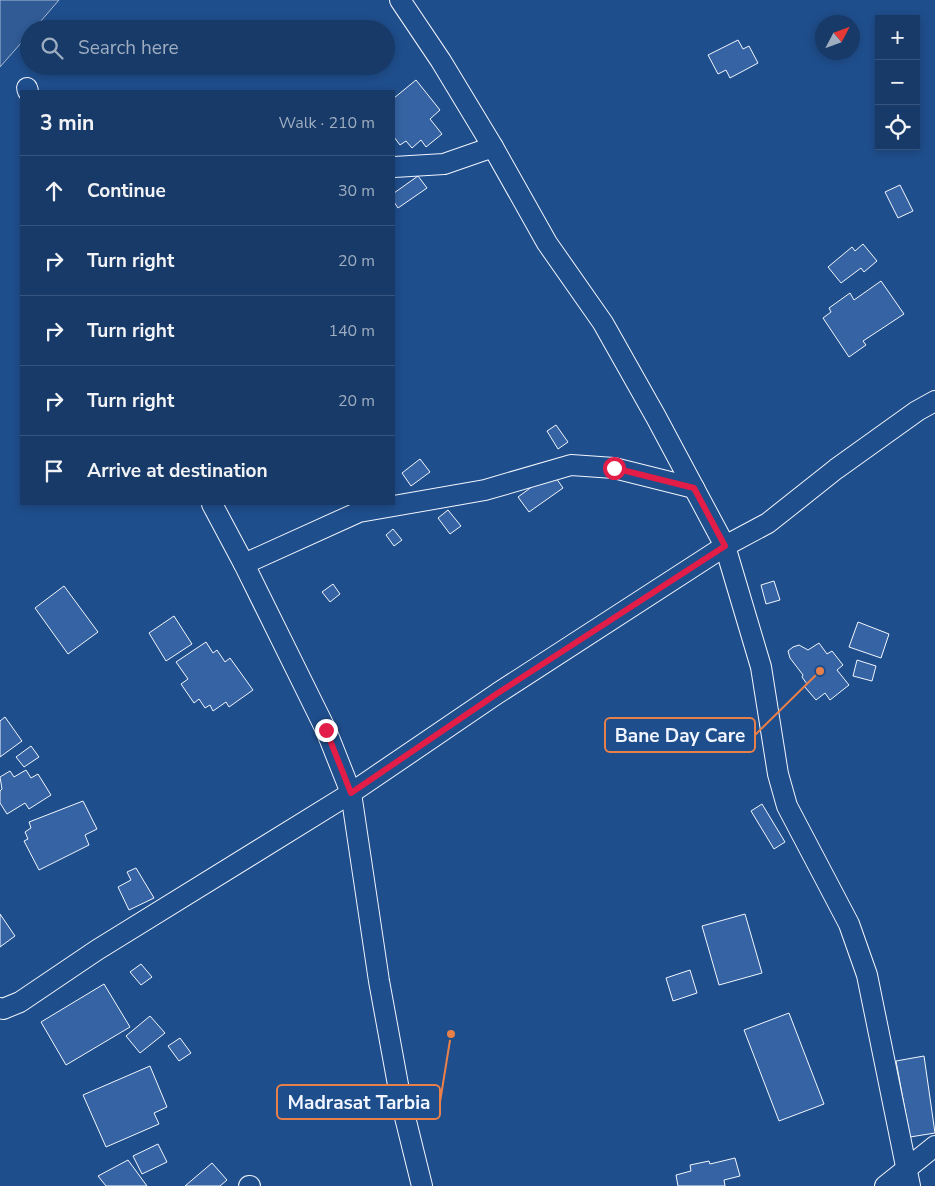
<!DOCTYPE html>
<meta charset="utf-8">
<style>
:root{--surface:#173a69;--page:#20416f;--text:#f1f3f6;--muted:#9eadc0;--line:#36547d}
body{margin:0;font-family:"Nunito Sans",sans-serif;background:var(--page);color:var(--text)}
.controls{position:absolute;right:15px;top:15px;display:grid;overflow:hidden;border-radius:0px;box-shadow:0 2px 8px #0003}
.controls button{width:45px;height:45px;display:grid;place-items:center;padding:0;border:0;border-bottom:1px solid var(--line);background:var(--surface);color:var(--text);font:25px sans-serif}
.compass{position:absolute;left:815px;top:15px;width:45px;height:45px;border-radius:50%;background:var(--surface);box-shadow:0 2px 8px #0003;rotate:49deg}
.stop{position:absolute;width:15px;height:15px;margin:-11px;border:4px solid #e11d48;border-radius:50%;background:#fff}
.stop.end{background:#e11d48;border-color:#fff;box-shadow:0 1px 5px #0008}
.list{margin:0;padding:0;list-style:none}
h2{display:flex;justify-content:space-between;align-items:center;height:65px;margin:0;padding:0 20px;font-size:21px}
h2 small{font-size:16px;font-weight:400;color:var(--muted)}
.list li{display:grid;grid-template-columns:32px 1fr auto;gap:15px;align-items:center;box-sizing:border-box;height:70px;padding:0 20px;border-top:1px solid var(--line)}
.list b{display:block;font-size:19px;white-space:nowrap}
.list em{font-size:16px;font-style:normal;color:var(--muted)}
.icon{flex:none;width:28px;height:28px;fill:none;stroke:currentColor;stroke-width:2;stroke-linecap:round;stroke-linejoin:round}
.map{position:relative;flex:none;width:935px;height:1186px;overflow:hidden}
.search{position:absolute;background:var(--surface);box-shadow:0 2px 8px #0003;left:20px;top:20px;width:375px;height:55px;display:flex;align-items:center;gap:12px;box-sizing:border-box;padding:0 18px;border-radius:28px;color:var(--muted);font-size:19px}
.panel{position:absolute;background:var(--surface);box-shadow:0 2px 8px #0003;left:20px;top:90px;width:375px;height:415px;border-radius:0px}
.map>svg:first-child{display:block}
</style>
<div class="map">
<svg width="935" height="1186" viewBox="0 0 935 1186">
<rect width="100%" height="100%" fill="#1f4e8c"/>
<!-- built -->
<polygon fill="#305b95" stroke="#a8bbd7" points="0,0 59,0 34,29 29,29 29,34 0,67"/>
<!-- building -->
<g fill="#3563a3" stroke="#f2f6ff">
<polygon points="738,40 743,49 749,46 758,63 730,78 726,70 718,74 708,55"/>
<polygon points="416,80 440,110 430,119 442,134 426,147 421,140 412,148 406,141 400,145 394,137 394,98"/>
<polygon points="418,176 427,188 398,208 394,202 394,193"/>
<polygon points="900,185 913,211 898,218 885,192"/>
<polygon points="863,244 877,261 864,272 861,268 841,283 828,267 852,247 855,251"/>
<polygon points="881,281 904,314 863,341 866,345 849,357 823,318 831,312 829,308 850,293 854,300"/>
<polygon points="556,425 568,442 558,449 547,431"/>
<polygon points="420,459 430,472 411,486 402,473"/>
<polygon points="552,472 563,488 529,512 518,497"/>
<polygon points="448,510 461,526 450,534 438,518"/>
<polygon points="393,529 402,540 394,546 386,535"/>
<polygon points="774,581 780,600 766,604 761,585"/>
<polygon points="333,584 340,594 330,602 322,592"/>
<polygon points="64,586 98,632 68,654 35,608"/>
<polygon points="174,616 192,644 166,661 149,633"/>
<polygon points="858,622 889,634 881,658 849,647"/>
<polygon points="206,642 213,653 217,650 225,662 230,658 253,690 229,707 226,702 213,711 210,705 205,708 199,699 194,703 181,684 188,679 176,662"/>
<polygon points="819,643 827,654 832,651 843,665 837,670 849,685 830,700 825,693 816,700 804,686 807,684 802,677 803,675 790,658 788,651 793,647 799,645 808,650"/>
<polygon points="857,660 876,666 872,681 853,676"/>
<polygon points="5,717 22,741 0,757 0,721"/>
<polygon points="31,746 39,757 24,767 16,757"/>
<polygon points="26,770 31,778 38,774 51,795 29,809 25,803 7,814 0,803 0,791 2,789 0,777 10,771 14,777"/>
<polygon points="83,801 97,829 85,835 89,845 39,870 24,841 28,839 25,832 31,828 29,822"/>
<polygon points="762,804 785,842 774,849 751,811"/>
<polygon points="136,868 154,898 129,910 118,887 131,880 127,872"/>
<polygon points="0,914 15,936 0,947"/>
<polygon points="745,914 762,973 719,985 702,926"/>
<polygon points="141,964 152,977 141,985 130,972"/>
<polygon points="690,970 697,993 673,1001 666,978"/>
<polygon points="104,984 130,1027 66,1065 41,1022"/>
<polygon points="789,1013 824,1104 779,1121 744,1030"/>
<polygon points="150,1016 165,1033 140,1053 126,1036"/>
<polygon points="180,1038 191,1053 179,1061 168,1046"/>
<polygon points="924,1056 935,1133 910,1137 896,1061"/>
<polygon points="150,1066 167,1107 154,1113 159,1124 106,1147 83,1095"/>
<polygon points="158,1144 167,1162 142,1174 133,1156"/>
<polygon points="735,1158 740,1176 724,1180 725,1186 678,1186 676,1175 691,1171 690,1165 709,1161 710,1164"/>
<polygon points="128,1160 147,1186 106,1186 98,1176"/>
<polygon points="212,1163 227,1180 220,1186 185,1186"/>
</g>
<g fill="none" stroke-linecap="round" stroke-linejoin="round">
<defs>
<g id="street">
<polyline points="400,0 441,61 493,147 547,243 603,323 656,417 725,546 761,667 778,774 787,806 849,924 867,975 910,1186"/>
<polyline points="27,88 28,91"/>
<polyline points="394,167 444,164 493,147"/>
<polyline points="212,504 244,564 326,730 351,793 379,981 401,1101 422,1186"/>
<polyline points="244,564 359,512 485,490 571,465 614,468 694,488"/>
<polyline points="0,1008 3,1009 20,1002 97,950 351,793 498,693 725,546 768,523 836,469 917,411 935,401"/>
<polyline points="249,1186 250,1186"/>
<polyline points="885,1186 935,1146"/>
</g>
</defs>
<!-- street casing -->
<use href="#street" stroke="#f2f6ff" stroke-width="22"/>
<!-- street -->
<use href="#street" stroke="#1f4e8c" stroke-width="20"/>
</g>
<g fill="none" stroke-linecap="round" stroke-linejoin="round">
<!-- route -->
<polyline stroke="#e11d48" stroke-width="6" points="326,730 351,793 498,693 725,546 694,488 614,468"/>
</g>
<!-- callouts -->
<path fill="none" stroke="#ea8049" stroke-width="2" d="M820 671L755 735M451 1034L440 1102"/>
<g fill="#ea8049" stroke="#1f4e8c" stroke-width="2">
<circle cx="820" cy="671" r="5"/>
<circle cx="451" cy="1034" r="5"/>
</g>
<g fill="#1f4e8c" stroke="#ea8049" stroke-width="2">
<rect x="605" y="718" width="150" height="34" rx="5"/>
<rect x="277" y="1085" width="163" height="34" rx="5"/>
</g>
<g font-size="19" text-anchor="middle" font-weight="bold" fill="#f2f6ff">
<text x="680" y="742">Bane Day Care</text>
<text x="359" y="1109">Madrasat Tarbia</text>
</g>
</svg>
<div class="controls">
<button>+</button>
<button>−</button>
<button><svg class="icon" aria-label="locate" viewBox="0 0 24 24"><circle cx="12" cy="12" r="6"/><path d="M12 2v4M12 18v4M2 12h4M18 12h4"/></svg></button>
</div>
<svg class="compass" viewBox="-18 -18 36 36"><path d="M0-13l5 13h-10z" fill="#e53935"/><path d="M0 13l5-13h-10z" fill="#9eadc0"/></svg>
<div class="stop" style="left:614px;top:468px"></div>
<div class="stop end" style="left:326px;top:730px"></div>
<div class="search"><svg class="icon" aria-label="search" viewBox="0 0 24 24"><circle cx="10" cy="10" r="6"/><path d="M15 15l6 6"/></svg>Search here</div>
<section class="panel">
<h2>3 min<small>Walk · 210 m</small></h2>
<ul class="list">
<li><svg class="icon" aria-label="ahead" viewBox="0 0 24 24"><path d="M12 20V5M6 11l6-6 6 6"/></svg><div><b>Continue</b></div><em>30 m</em></li>
<li><svg class="icon" aria-label="right" viewBox="0 0 24 24"><path d="M7 20v-9h11M14 6l5 5-5 5"/></svg><div><b>Turn right</b></div><em>20 m</em></li>
<li><svg class="icon" aria-label="right" viewBox="0 0 24 24"><path d="M7 20v-9h11M14 6l5 5-5 5"/></svg><div><b>Turn right</b></div><em>140 m</em></li>
<li><svg class="icon" aria-label="right" viewBox="0 0 24 24"><path d="M7 20v-9h11M14 6l5 5-5 5"/></svg><div><b>Turn right</b></div><em>20 m</em></li>
<li><svg class="icon" aria-label="arrive" viewBox="0 0 24 24"><path d="M6 21V4h12l-3 4 3 4H6"/></svg><div><b>Arrive at destination</b></div></li>
</ul>
</section>
</div>
